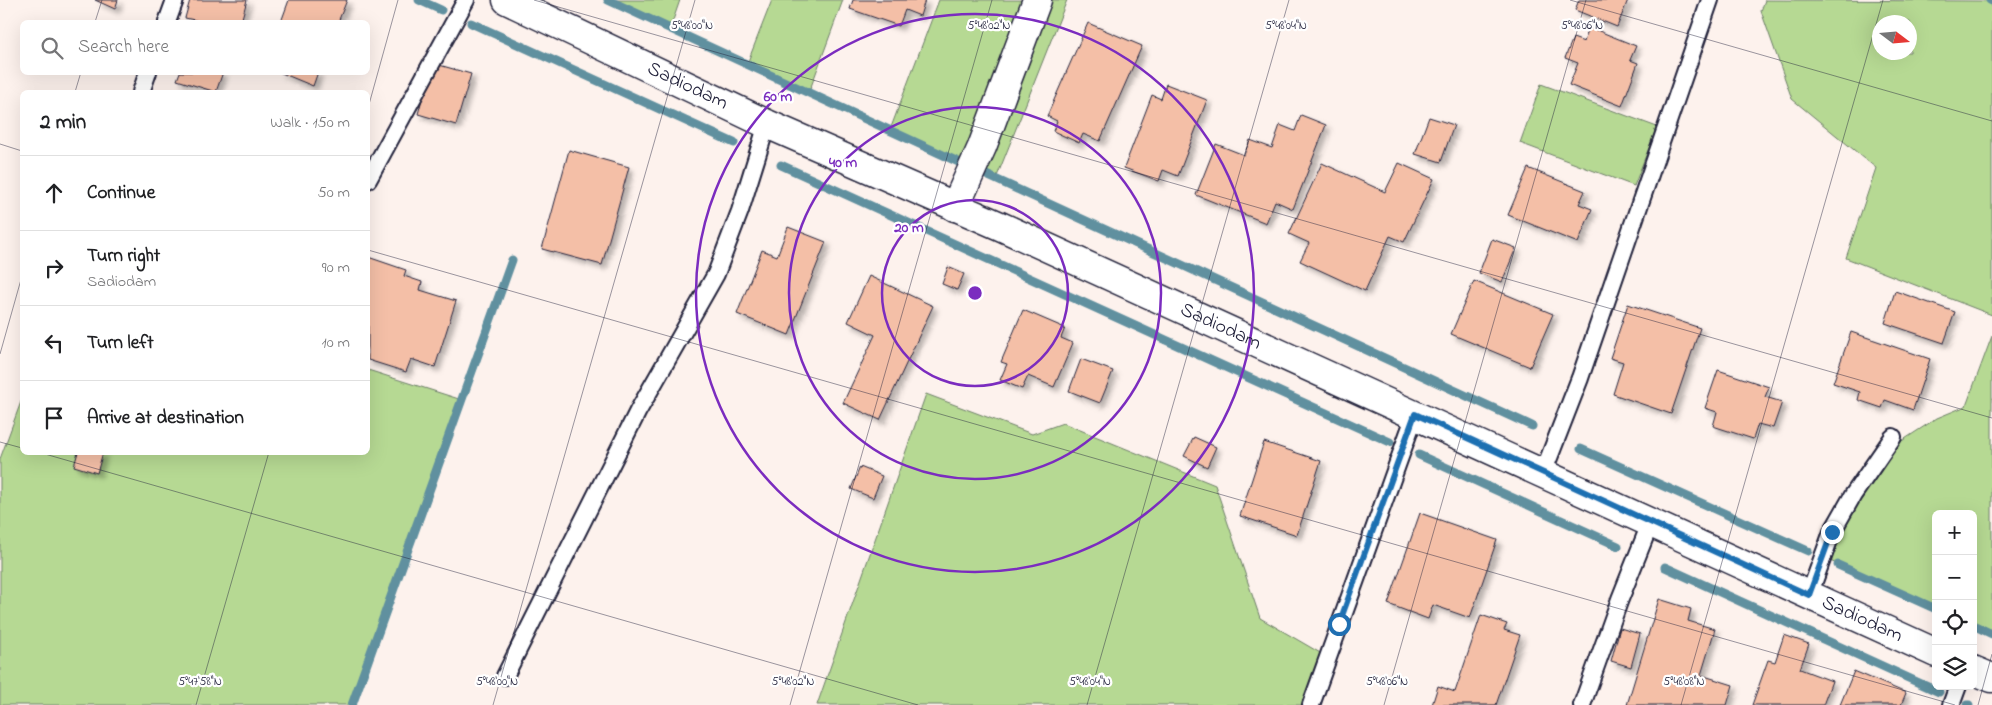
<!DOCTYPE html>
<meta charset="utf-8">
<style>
:root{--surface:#fff;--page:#f2f2f2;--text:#202124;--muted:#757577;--line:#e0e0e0}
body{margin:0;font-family:"Indie Flower",sans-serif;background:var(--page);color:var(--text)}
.controls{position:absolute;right:15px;bottom:15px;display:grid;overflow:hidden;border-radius:8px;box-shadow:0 5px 20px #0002}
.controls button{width:45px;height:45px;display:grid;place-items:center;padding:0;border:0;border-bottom:1px solid var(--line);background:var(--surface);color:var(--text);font:25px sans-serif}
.compass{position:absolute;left:1872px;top:15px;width:45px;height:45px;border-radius:50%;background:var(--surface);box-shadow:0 5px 20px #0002;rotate:106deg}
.stop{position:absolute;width:15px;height:15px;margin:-11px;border:4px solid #1f6fb2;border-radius:50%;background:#fff}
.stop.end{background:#1f6fb2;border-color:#fff;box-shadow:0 1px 5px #0008}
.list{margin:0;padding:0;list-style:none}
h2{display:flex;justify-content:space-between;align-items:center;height:65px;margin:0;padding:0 20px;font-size:21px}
h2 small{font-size:16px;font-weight:400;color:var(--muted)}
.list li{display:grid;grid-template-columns:32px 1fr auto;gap:15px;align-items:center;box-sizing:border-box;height:75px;padding:0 20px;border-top:1px solid var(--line)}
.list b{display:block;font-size:19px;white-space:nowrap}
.list p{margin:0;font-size:16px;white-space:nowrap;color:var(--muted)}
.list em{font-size:16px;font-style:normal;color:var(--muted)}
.icon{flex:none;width:28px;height:28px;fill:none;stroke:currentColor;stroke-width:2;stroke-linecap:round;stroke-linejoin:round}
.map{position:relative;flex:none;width:1992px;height:705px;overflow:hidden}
.search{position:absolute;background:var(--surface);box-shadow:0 5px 20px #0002;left:20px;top:20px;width:350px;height:55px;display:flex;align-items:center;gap:12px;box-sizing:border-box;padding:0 18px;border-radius:8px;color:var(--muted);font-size:19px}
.panel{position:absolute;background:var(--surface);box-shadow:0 5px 20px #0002;left:20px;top:90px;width:350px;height:365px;border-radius:8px}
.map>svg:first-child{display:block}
</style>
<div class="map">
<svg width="1992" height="705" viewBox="0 0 1992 705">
<defs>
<filter id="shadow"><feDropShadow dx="4.5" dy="4.5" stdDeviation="2.5" flood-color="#0004"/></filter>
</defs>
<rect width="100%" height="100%" fill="#fdf2ed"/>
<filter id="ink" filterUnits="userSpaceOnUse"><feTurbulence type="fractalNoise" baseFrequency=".02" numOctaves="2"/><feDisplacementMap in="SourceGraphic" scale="10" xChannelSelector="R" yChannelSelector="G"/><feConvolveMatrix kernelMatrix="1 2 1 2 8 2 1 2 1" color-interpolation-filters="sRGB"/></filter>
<g filter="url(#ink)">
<!-- green -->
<g fill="#b6d993" stroke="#6c7e67" fill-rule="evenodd">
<polygon points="608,0 680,0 670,29"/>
<polygon points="772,0 843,0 809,92 747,64"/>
<polygon points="939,0 1067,0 996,179 890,130"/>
<path d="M1765 0 1992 1V315L1846 258 1876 168 1792 99 1761 11ZM1880 22H1910V52H1880Z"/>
<polygon points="1541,84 1657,127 1634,186 1520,143"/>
<polygon points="1992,336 1992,634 1973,625 1973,514 1936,514 1936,609 1828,560 1842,524 1891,448 1937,418 1966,406"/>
<polygon points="368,370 462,400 352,705 0,705 0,459 22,399 22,452 368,452"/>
<polygon points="926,394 1032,434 1063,423 1215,485 1260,618 1322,654 1303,705 817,705"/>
</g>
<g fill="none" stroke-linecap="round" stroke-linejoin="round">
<!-- stream -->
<g stroke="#60909f" stroke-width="9">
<polyline points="419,0 441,10"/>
<polyline points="608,0 967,166"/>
<polyline points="1990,0 1992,1"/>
<polyline points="471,23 734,143"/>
<polyline points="781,165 1390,442"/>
<polyline points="982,173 1532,426"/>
<polyline points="1581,449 1808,551"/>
<polyline points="1419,455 1618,546"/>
<polyline points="1838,565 1936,609"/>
<polyline points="1665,567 1939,692"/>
<polyline points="1973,625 1992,634"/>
<polyline points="352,705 512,260"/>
<polyline points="1968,705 1969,705"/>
</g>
</g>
<!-- building -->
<g fill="#f4bfa7" stroke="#22223b" filter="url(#shadow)">
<polygon points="95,0 118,0 115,9"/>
<polygon points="190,0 247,0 241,22 204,22 185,18"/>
<polygon points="289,0 347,0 338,22 281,22"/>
<polygon points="853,0 925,0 920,16 905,10 899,26 850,9"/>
<polygon points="1579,0 1628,0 1617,27 1575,10"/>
<polygon points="1088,23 1142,46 1100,141 1083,134 1079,143 1053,131 1057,121 1047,116"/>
<polygon points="1589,27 1636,46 1630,60 1638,63 1622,106 1569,85 1578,63 1565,58 1573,38 1584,42"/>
<polygon points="432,63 471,74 456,125 418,114"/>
<polygon points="180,72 223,72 216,92 177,80"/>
<polygon points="279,72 318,72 313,86"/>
<polygon points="1166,84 1207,100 1178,176 1163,170 1159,181 1124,168 1152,95 1161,99"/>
<polygon points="1301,115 1326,125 1293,209 1275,201 1266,223 1196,195 1216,144 1244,155 1250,140 1272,148 1280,125 1295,131"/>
<polygon points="1429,117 1454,125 1441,162 1415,154"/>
<polygon points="569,150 629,167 602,265 542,249"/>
<polygon points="1322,163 1385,192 1399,163 1434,179 1404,242 1390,236 1365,291 1300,261 1309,243 1289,234"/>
<polygon points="1528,168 1585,191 1579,204 1592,209 1578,243 1508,215"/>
<polygon points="788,227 826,242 789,335 737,314 762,250 777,256"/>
<polygon points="1492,239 1516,248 1502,282 1479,273"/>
<polygon points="368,257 406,270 404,276 422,282 420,290 456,301 435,367 411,359 406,372 368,360"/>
<polygon points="948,267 964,274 957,290 942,284"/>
<polygon points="869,276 933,306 880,420 843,403 875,335 848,322"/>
<polygon points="1474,281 1553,314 1530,367 1451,334"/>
<polygon points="1895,291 1955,312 1944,343 1885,323"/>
<polygon points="1628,304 1700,328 1671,414 1613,394 1623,362 1610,358"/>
<polygon points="1023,310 1065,328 1061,338 1073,343 1054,387 1028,376 1022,389 1000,380 1007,364 1001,362"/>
<polygon points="1851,332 1930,359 1913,410 1885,400 1882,408 1858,400 1860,392 1833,383"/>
<polygon points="1081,359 1113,371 1100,403 1069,391"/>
<polygon points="1718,370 1769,387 1765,397 1782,402 1773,428 1758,424 1753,439 1713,426 1717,412 1705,408"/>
<polygon points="1194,437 1216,447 1207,467 1184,456"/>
<polygon points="1264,442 1321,461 1297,535 1240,516"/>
<polygon points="78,452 103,452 97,473 74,466"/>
<polygon points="860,467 882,476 873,498 851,489"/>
<polygon points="1420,513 1497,540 1470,618 1433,605 1428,619 1388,604"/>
<polygon points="1659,599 1691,609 1688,621 1715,629 1701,675 1733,685 1727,705 1627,705"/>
<polygon points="1481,615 1507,624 1504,630 1520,635 1496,705 1432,705 1438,686 1455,692"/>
<polygon points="1620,628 1640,634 1631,667 1611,661"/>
<polygon points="1784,635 1809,644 1800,669 1832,681 1823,705 1752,705 1768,660 1775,662"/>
<polygon points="1854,671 1906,693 1901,705 1840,705"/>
</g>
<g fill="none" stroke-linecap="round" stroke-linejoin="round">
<defs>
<g id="lane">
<polyline points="167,22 175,0"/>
<polyline points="141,92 148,72"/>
<polyline points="368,180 466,0"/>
<polyline points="1543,473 1580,378 1710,0"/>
<polyline points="1809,595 1832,532 1853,495 1893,437"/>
<polyline points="505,676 638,411 716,274 740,211 767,124"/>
<polyline points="1311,705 1415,415"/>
<polyline points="1582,705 1620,599 1650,524"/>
<polyline points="1951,705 1958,686"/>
</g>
<g id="street">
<path id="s1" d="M507 0 767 124 1000 226 1936 653"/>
<polyline points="955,207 982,147 1037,0"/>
<polyline points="1973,670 1992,678"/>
</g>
</defs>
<!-- lane casing -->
<use href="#lane" stroke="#22223b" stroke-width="20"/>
<!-- street casing -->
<use href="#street" stroke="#22223b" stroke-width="31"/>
<!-- lane -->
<use href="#lane" stroke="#fff" stroke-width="16"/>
<!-- street -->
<use href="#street" stroke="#fff" stroke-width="28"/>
</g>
</g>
<g fill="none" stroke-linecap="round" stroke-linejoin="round" filter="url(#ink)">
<!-- route -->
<polyline stroke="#1f6fb2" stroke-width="6" points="1339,624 1415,414 1809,595 1832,532"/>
</g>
<!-- ticks -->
<path fill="none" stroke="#22223b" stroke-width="1" stroke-opacity="0.45" d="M534 0 1992 418M1570 0 1992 121M95 22 102 0M75 92 81 72M368 108 398 0M0 144 22 151M368 250 1955 705M0 354 22 276M0 442 22 448M38 452 918 705M196 705 269 452M493 705 695 0M790 705 992 0M1087 705 1289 0M1384 705 1586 0M1681 705 1883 0M1978 705 1992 654"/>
<!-- distance rings -->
<g fill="none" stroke="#7b2cbf" stroke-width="2.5">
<circle cx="975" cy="293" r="93"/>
<circle cx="975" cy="293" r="186"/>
<circle cx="975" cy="293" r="279"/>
</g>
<g text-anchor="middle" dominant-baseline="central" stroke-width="4.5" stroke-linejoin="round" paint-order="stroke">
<!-- street labels -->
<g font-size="20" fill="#22223b" stroke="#fff">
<text stroke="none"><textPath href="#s1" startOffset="200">Sadiodam</textPath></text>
<text stroke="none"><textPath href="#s1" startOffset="785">Sadiodam</textPath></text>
<text stroke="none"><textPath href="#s1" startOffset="1490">Sadiodam</textPath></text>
</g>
</g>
<g font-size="12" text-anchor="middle" fill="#22223b" stroke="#fff" stroke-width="4.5" stroke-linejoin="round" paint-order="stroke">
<text x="692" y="29">5°48'00"N</text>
<text x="989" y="29">5°48'02"N</text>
<text x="1286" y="29">5°48'04"N</text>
<text x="1582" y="29">5°48'06"N</text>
<text x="200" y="685">5°47'58"N</text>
<text x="497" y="685">5°48'00"N</text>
<text x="793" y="685">5°48'02"N</text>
<text x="1090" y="685">5°48'04"N</text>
<text x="1387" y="685">5°48'06"N</text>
<text x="1684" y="685">5°48'08"N</text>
</g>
<circle cx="975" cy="293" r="8" fill="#7b2cbf" stroke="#fff" stroke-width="2.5"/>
<g font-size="15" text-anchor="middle" font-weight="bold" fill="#7b2cbf" stroke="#fff" stroke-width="4.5" stroke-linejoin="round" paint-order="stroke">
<text x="778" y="101">60 m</text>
<text x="843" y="167">40 m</text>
<text x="909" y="232">20 m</text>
</g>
</svg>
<div class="controls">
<button>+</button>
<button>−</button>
<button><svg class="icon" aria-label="locate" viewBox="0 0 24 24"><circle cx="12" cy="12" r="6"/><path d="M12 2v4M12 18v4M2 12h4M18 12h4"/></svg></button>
<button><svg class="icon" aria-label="layers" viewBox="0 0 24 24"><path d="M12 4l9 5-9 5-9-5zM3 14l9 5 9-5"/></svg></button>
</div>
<svg class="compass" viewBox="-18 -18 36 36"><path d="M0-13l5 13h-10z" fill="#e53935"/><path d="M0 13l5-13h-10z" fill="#757577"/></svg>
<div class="stop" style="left:1339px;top:624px"></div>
<div class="stop end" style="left:1832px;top:532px"></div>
<div class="search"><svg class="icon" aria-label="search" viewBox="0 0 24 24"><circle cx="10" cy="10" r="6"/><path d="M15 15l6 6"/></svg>Search here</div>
<section class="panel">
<h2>2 min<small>Walk · 150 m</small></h2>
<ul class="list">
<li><svg class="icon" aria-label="ahead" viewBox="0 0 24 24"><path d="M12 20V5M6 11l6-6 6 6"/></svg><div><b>Continue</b></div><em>50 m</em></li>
<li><svg class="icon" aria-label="right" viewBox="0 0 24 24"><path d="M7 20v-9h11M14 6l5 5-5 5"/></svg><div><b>Turn right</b><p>Sadiodam</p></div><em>90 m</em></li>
<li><svg class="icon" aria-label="left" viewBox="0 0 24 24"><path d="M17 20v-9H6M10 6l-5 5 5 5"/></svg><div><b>Turn left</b></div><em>10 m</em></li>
<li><svg class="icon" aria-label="arrive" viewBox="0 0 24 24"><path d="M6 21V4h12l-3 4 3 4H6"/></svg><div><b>Arrive at destination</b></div></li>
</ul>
</section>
</div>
